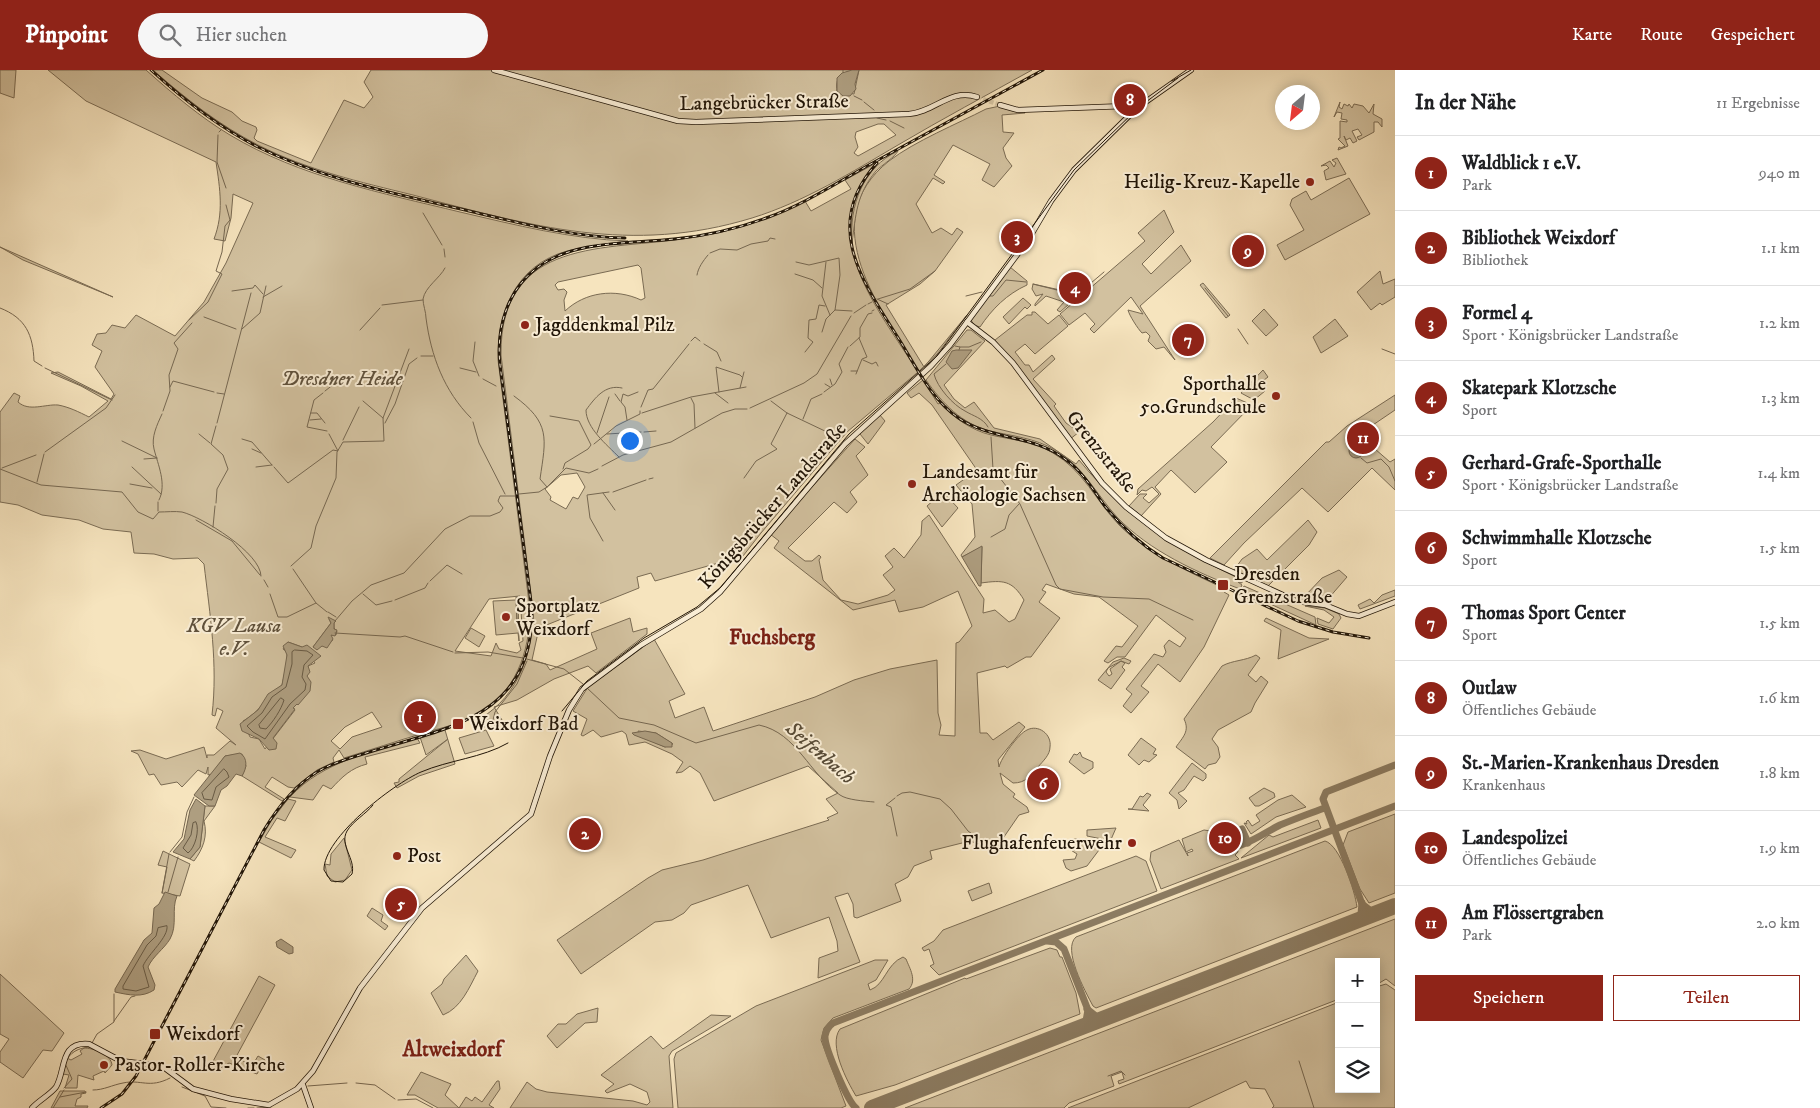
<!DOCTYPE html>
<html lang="de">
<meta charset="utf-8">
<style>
:root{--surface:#fff;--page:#f6f6f6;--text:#202124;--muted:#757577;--line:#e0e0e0;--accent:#8f2418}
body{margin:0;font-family:"IM FELL DW Pica",serif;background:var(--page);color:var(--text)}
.controls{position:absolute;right:15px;bottom:15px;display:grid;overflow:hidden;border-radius:0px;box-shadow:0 2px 12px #0003}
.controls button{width:45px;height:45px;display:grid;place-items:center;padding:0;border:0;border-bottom:1px solid var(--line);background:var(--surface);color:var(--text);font:25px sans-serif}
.compass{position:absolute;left:1275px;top:15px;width:45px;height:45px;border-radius:50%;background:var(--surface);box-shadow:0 2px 12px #0003;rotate:208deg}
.you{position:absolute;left:629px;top:370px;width:18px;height:18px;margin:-12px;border:4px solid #fff;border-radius:50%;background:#1a73e8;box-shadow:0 0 0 8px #1a73e833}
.badge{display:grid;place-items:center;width:32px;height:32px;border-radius:50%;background:var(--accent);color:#fff;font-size:16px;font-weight:700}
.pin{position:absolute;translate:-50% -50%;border:2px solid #fff;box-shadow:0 1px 5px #0006}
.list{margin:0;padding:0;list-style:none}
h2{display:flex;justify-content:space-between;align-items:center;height:65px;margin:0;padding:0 20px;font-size:21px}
h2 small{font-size:16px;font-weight:400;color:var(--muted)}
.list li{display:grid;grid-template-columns:32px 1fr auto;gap:15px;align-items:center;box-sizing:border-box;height:75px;padding:0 20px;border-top:1px solid var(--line)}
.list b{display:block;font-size:19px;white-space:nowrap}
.list p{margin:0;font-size:16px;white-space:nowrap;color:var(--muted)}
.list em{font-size:16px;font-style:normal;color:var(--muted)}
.actions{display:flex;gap:10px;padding:15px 20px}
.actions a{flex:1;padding:11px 0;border:1px solid var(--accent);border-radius:0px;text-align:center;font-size:18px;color:var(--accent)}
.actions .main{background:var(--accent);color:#fff}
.icon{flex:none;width:28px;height:28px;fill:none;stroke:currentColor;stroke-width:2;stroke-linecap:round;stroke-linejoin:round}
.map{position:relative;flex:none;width:1395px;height:1038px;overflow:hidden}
header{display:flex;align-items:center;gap:30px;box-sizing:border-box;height:70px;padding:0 25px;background:var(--accent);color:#fff}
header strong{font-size:24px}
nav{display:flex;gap:28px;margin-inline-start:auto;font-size:18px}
.search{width:350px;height:45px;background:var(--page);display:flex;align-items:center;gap:12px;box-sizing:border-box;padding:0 18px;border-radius:28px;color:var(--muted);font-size:19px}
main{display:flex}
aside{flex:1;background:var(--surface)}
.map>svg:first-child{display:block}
</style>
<header>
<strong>Pinpoint</strong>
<div class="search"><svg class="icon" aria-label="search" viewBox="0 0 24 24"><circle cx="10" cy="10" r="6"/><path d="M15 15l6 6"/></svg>Hier suchen</div>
<nav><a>Karte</a><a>Route</a><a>Gespeichert</a></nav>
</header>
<main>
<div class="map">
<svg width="1395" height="1038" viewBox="0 0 1395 1038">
<rect width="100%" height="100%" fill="#f6e4be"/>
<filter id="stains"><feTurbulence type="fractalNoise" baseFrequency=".004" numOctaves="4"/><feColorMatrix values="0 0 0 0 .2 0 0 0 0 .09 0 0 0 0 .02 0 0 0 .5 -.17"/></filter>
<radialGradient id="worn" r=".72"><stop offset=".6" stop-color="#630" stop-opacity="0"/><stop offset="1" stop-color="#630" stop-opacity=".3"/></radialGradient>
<!-- green -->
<g fill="#d2c19f" stroke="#7a6b53" fill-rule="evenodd">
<polygon points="0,0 16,0 14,28 0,23"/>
<path d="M48 0H146C173 24 200 47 230 65 300 107 382 123 460 142 516 155 570 169 628 171 608 174 586 176 567 181 516 195 497 242 498 290L530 540C530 582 515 625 475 646 459 654 441 658 424 663 397 671 370 680 344 688L339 680 333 688 334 692 317 700 294 718 288 717 272 707 265 717 284 729 282 731 242 706 246 696 242 684 225 686 212 704 208 705V697L206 704 198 700 182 717 177 712 161 715 154 704 149 705 138 684 131 681 140 680 166 689 204 677 207 688V685H214L230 671 236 675 216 658 223 641 217 638 215 646 212 645C218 594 210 545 204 494L198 488 173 489 154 484 134 483 131 462 103 459 79 450 42 445 18 435 0 432V342L14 323 20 326 18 332C29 342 45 334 58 335 69 337 79 342 89 347L108 331 81 316 51 303 58 302 111 329 114 324 95 297 102 281 92 275 97 264 106 263 112 255 125 258 136 245 175 266 204 232 226 193 253 133 233 124 231 148 225 171 214 169C224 143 220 119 216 92L86 31ZM520 526 523 571 519 573 521 580 517 583 499 579 496 573 491 586 455 581 489 529ZM329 549 334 552V558L337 561 336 565 332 564 330 567 333 570 322 576 313 577 331 553ZM288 572 302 577 315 593 308 596 307 606 293 638 295 640 265 679 259 669 250 667 243 651C259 643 268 625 282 615L287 593V582L283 579ZM372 642 382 657 352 667 340 679 331 671 345 657Z"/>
<path d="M153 0H162L202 28 232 42 242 51 256 57 257 60 254 68 257 71 311 93 344 30 364 38 373 27 364 12 371 0H852C841 6 835 6 837 21L854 24 859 0H1032C987 25 942 49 898 75 852 102 804 132 752 148 631 185 531 156 413 125 360 112 307 100 258 75 219 55 186 29 153 0ZM878 54H884L896 65 858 86 854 83 858 77 855 67 856 62Z"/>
<polygon points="1340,32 1339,37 1342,39 1344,34 1348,36 1349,34 1352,38 1354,34 1363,36 1369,43 1374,34 1373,44 1382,49 1382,57 1378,52 1374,52 1374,62 1359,70 1357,67 1362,65 1358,59 1352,61 1357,71 1353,73 1350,68 1346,70 1344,66 1348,76 1338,80 1339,77 1341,78 1345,76 1338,69 1340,68 1340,51 1347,52 1347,50 1341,49 1342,43 1337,42 1334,47"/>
<path d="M1000 36 1024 41 1025 43 1002 45 1003 62 1014 63 1003 78 1006 88 1012 96 994 117 982 110 990 94 953 75 934 105 945 112 943 114 933 108 916 134 932 163 941 158 952 165 957 158 963 162 935 201 920 214 886 235 924 297 967 245 938 283 919 301C882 241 812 152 889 91 915 71 957 54 986 39Z"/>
<path d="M898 81C895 87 882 95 876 101 856 125 856 145 852 173 849 136 863 97 898 81Z"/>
<polygon points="1337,88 1346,104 1326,110 1324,101 1329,98 1326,95 1321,96 1330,91 1334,97 1336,93 1332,90"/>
<path d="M876 93C813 163 878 239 918 302L847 362 761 463 743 486 655 511 651 503 637 507 639 518 539 558 532 590 546 594 550 600 597 579 591 563 630 548 633 562 647 558V564L596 603 588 596 554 609 517 630 494 637 502 650 490 659 488 656 484 657 481 648C518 626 534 581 533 540L501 285C500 166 606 181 690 168 731 162 768 150 805 131L811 141 851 119 845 110ZM638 195 641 198 645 228 641 230C615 218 585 222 565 241L564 230 567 222 564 219 558 220 555 215 558 212ZM577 403 585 417 578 429 573 427 566 439 550 430 551 427 545 419 561 405Z"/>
<polygon points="1349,108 1370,144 1285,190 1277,175 1304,160 1290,135 1292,129 1306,121 1311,130"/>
<path d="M1164 140 1174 162 1142 194 1151 204 1181 175 1191 191 1140 236 1175 290 1164 277 1156 279 1148 271 1150 266 1146 262 1142 263C1138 259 1129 245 1128 240L1143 244 1131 227 1094 263 1090 259 1095 254 1085 243 1069 255 1060 244 1145 171 1138 163Z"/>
<polygon points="0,177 113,227 23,190"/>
<path d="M1010 197 1027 211V215C1007 224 992 239 980 257L974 255 971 250Z"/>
<polygon points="1380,201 1383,214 1395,209 1395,227 1382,235 1380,233 1371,240 1357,222"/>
<polygon points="1203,213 1230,245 1226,248 1200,215"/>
<polygon points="1033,214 1077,225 1078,226 1060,242 1057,240 1064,232 1046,226 1035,236 1035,234 1043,224 1036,226 1032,219"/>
<polygon points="1023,228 1031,235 1027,239 1025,237 1009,254 1003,247"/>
<polygon points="1264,239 1278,255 1266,266 1252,251"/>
<polygon points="1032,242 1035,242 1048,254 1059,245 1068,256 1035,284 1025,274 1015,282 1025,295 1029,295 1033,302 1052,285 1055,289 1033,309 1056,334 1054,336 1066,353 1079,362 1069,370 995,270 1027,245 1032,245"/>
<polygon points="1335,249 1348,266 1321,283 1313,267"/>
<path d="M967 260H971L985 271 944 315 954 329 965 338 974 332 994 358 1040 369 1076 394 1079 390C1129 451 1173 477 1242 510V513L1238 512 1242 515 1240 519C1198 503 1149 481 1117 447 1096 424 1083 396 1055 380 1035 368 1012 366 990 361 962 354 942 333 926 310Z"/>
<polygon points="1263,300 1268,307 1260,313 1265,321 1254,330 1241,323"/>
<path d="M923 310 938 334 940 333C954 348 971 360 991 365 1012 370 1034 371 1053 383 1083 400 1096 431 1119 455 1149 485 1188 501 1225 519L1224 522 1229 525 1204 577 1180 612 1158 594 1141 616 1149 622 1131 643 1123 636 1132 624 1126 619 1154 584 1163 587 1166 582 1164 576 1169 570 1180 577 1186 568 1156 545 1125 587H1117L1108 593 1104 591 1116 576 1122 577 1138 556 1099 527 1074 524 1046 514 1042 520 1046 522 1039 532 1060 548 1031 587H1026L1007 598 1005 596 977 603 980 663H987L993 670 1019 652 1025 657 998 690 999 697C1001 688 1018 664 1027 660 1038 654 1052 664 1050 677 1050 685 1043 691 1038 697 1030 706 1026 713 1013 713L1000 703 1003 714 1015 724 1013 727 1027 737 1029 742 1019 745 995 780 970 771 930 781 932 789 914 796 908 807 895 814 901 831 857 848 854 847 853 834 848 823 835 827 860 892 818 908 819 888 838 881 837 871 829 847 771 868 748 815 691 835 684 843 672 850 655 852 581 904 557 870 648 808 662 800 703 790 829 750 827 748 838 743 826 729 838 723 808 696 714 731 700 703 690 696 682 702 676 703 683 692 672 684 645 672 629 675 626 664 622 661 601 667 593 660 583 666 581 665 587 649 573 641 588 617 654 569 685 624 669 631 675 648 704 637 713 661 815 627 854 610 890 599 937 590 938 643 941 655 939 665 955 666 956 573 959 572 972 556 958 521 923 537 899 542 895 530 853 540 774 478 779 471 770 464 855 369 865 377 856 386 868 405 850 422 857 432 847 443 834 432 788 478 805 491H812L819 485 821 487 819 490 823 510 841 530 858 534 888 525 895 520 883 505 893 497 885 486 894 478 904 488 921 465 922 451 929 445 984 529 983 543 995 540 1009 552 1015 549 1024 530C1012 510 1003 510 981 513L982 477 962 487 961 485 975 467 972 434 956 415 977 400 932 335 919 323 911 328 907 323ZM638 661 656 663 673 674 665 677 640 666Z"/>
<polygon points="1395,325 1395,340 1364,361 1355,372 1372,372 1375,379 1390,392 1395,389 1395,420 1372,398 1328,442 1302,418 1244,473 1224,495 1210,488 1326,372 1329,372 1347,356"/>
<polygon points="1236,328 1252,335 1211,377 1227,392 1195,423 1171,400 1155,417 1161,424 1141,446 1129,436 1140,424 1147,424 1143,428 1149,433 1159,424 1152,417 1146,421 1142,420 1137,425 1138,419 1213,352"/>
<polygon points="879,344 885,351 868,374 860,364"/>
<polygon points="943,422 958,438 942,457 927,436"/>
<polygon points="1308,450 1317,462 1309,475 1268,516 1234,500 1242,489 1257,479 1267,490"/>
<polygon points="1339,500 1347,507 1328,529 1303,528 1322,508"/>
<polygon points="1244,516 1315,547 1316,555 1242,521"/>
<polygon points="1395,520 1395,526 1360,539 1358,535 1370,529 1374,533 1382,525"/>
<polygon points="516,527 518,527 519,571 518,563 496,565 493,531 516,530 517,552"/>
<polygon points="1305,536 1325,538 1339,544 1341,548 1333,559 1318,554 1317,548 1329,553 1334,547 1324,540"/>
<polygon points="1266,548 1309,568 1329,569 1278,589 1281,560 1264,551"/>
<polygon points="471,558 485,566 479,577 465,568"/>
<path d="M1256 585 1260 588 1248 605 1256 612 1261 606 1268 612 1255 633 1251 642 1218 660 1212 669 1218 677 1220 687 1216 693 1208 695 1205 699 1176 677C1183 667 1190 661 1184 649L1222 596C1233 590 1245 591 1256 585Z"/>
<polygon points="1124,588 1131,591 1129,594 1121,591 1108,598 1106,602 1109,606 1112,604 1110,599 1121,591 1125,593 1122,597 1125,600 1111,619 1098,610 1113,592"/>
<polygon points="445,660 455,694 419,706 397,718 394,713 399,712 399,709 448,669 426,685 420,667"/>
<polygon points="486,660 494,676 465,684 459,668"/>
<path d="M417 668 420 673 365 687 367 694C351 698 342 707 331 719L323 715 313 730 290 727C323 691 372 682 417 668Z"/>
<polygon points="1141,668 1156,679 1153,684 1157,685 1149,692 1144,690 1139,695 1128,685"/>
<polygon points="1080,682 1082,687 1093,692 1093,698 1084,704 1069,692 1074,684 1077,685"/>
<polygon points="1192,693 1206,704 1206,708 1203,711 1194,706 1184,720 1178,723 1187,731 1179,739 1177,730 1169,723"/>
<polygon points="1264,718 1274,723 1275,727 1259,736 1255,736 1249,728"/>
<polygon points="1147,723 1151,725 1143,735 1149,741 1128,739 1132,739 1140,726 1143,727"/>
<polygon points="1292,725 1306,737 1276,747 1251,764 1244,753 1247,754 1246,752 1248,750 1252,756 1260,751 1256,745 1278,730"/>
<polygon points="288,729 296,731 285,751 277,748 265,767 296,780 291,788 259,772 271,751"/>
<path d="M205 736H215L204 751C208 766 203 779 194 791L190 789 200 777Z"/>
<polygon points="1395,744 1395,823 1369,833 1360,819 1343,775 1348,762"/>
<polygon points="1318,750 1321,758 1241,788 1269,765 1273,767"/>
<path d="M1116 758 1109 774 1102 776 1087 796 1071 801 1066 798 1063 790 1075 789 1077 784 1063 775C1075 764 1088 771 1102 771V769L1087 766V760Z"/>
<polygon points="1204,760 1217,762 1227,760 1228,763 1211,769 1212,774 1222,779 1237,777 1238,782 1235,785 1239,789 1161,819 1150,790 1151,782 1179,770 1188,786 1187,783 1193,781 1192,779 1186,782 1182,769"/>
<polygon points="344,768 352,800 345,810 335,812 327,806 325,794 330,795 331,784"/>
<path d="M1325 771C1340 775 1355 821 1357 837L1096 938 1093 936C1085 921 1062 879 1076 867Z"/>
<polygon points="163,781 190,794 180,826 162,823 167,797 158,795"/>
<polygon points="1136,786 1146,791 1157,821 939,905 930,896 934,894 929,879 924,881 922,878 934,871 943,860"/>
<polygon points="989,813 992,823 972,831 968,821"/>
<polygon points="372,838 383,845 381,851 388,856 385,860 367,846"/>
<polygon points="1395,849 1395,916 1386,909 1376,915 1376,892 1339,892 1339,929 1119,1014 1118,1011 1124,1009 1122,1002 1111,1006 1114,1016 1069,1033 1064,1038 905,1038"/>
<path d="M1050 878 1057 880 1060 887H1062L1076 923 1080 944 895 1015 856 1026C847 1011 828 975 840 959L965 908 966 909Z"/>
<path d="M466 885 478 901C469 918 461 938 443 945L431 923 442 914 444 909Z"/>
<path d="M903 887 906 889C910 899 917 910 909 919L833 948 824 958 821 970 846 1036 841 1038H678L674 989 676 983 756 936 875 890H888L876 910 868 914 870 920C885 915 886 894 903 887Z"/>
<polygon points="0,904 64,963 52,981 43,980 23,1008 0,992 0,982 9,969 0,964"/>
<polygon points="259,906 275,915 236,987 252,996 258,986 265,990 257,1004 229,993 219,999 211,995"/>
<polygon points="1386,914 1395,920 1395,1038 1272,1038 1274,1036 1265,1019 1250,1018 1246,1011 1188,1038 1068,1038 1339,932 1339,1019 1376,1019 1376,917"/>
<polygon points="598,938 597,952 585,953 557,978 547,966 558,954 566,954 577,944"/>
<polygon points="711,945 731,946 672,981 669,986 673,1038 510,1038 527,1012 536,1019 547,1022 633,1031 647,1035 650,1032 647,1022 630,1014 607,1023 605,1021 614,1014 601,1005 651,966 663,979"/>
<path d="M84 978C93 978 111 984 112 995L105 1003 104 1001 93 1006 94 1010 78 1005 77 1018H65L69 1005 63 1004 67 988 71 990 82 984 80 981Z"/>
<polygon points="421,1002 451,1014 445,1025 459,1038 466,1027 472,1031 475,1027 482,1032 497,1011 499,1011 500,1019 489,1035 494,1038 438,1038 415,1025 407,1025"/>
<polygon points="60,1021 85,1021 86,1023 81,1024 81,1027 77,1029 75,1036 88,1036 87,1038 51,1038"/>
</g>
<!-- water -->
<g fill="#ae9e80" stroke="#766750">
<polygon points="852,0 859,0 855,14 856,19 850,26 843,26 837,21 837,8 842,3"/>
<polygon points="956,280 972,280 958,298 952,299 946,292 952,281"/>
<circle cx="1356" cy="381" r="7"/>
<polygon points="982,476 981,516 979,516 962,487"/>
<polygon points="328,547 336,551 334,553 334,559 337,560 335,566 331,565 333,569 327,578 322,576 317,580 313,577 331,553"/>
<polygon points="288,572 302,577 307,575 321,586 308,596 310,602 307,606 311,612 310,621 298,635 297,634 293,638 295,639 273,668 277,673 276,679 269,680 259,669 242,661 240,654 258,640 268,624 282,615 287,585 283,576"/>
<polygon points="645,661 656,663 672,673 672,677 665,677 634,665 632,663"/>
<path d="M240 683C248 688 247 698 242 706L236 704 227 716 221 720 215 736H209L194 725 225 686Z"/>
<polygon points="196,729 205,736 200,777 190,789 173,782 184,769 190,740"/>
<path d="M165 822 177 826C171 839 178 855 170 869 164 879 153 886 148 897L155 915 154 920C142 928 129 925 115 922V919L144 870 152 863 154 838 159 834Z"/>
<polygon points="281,869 293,877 293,883 289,884 277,877 276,872"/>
</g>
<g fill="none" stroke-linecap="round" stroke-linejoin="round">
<!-- shore -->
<g stroke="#685a44" stroke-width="1">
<polygon points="295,580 307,581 313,585 304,595 302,607 306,614 305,620 290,634 265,669 253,662 247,656 262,643 272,627 286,617 292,594 292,582"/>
<path d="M281 628 284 630C281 640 273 652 266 659L260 658 259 655Z"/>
<polygon points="224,699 227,702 229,707 216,717 212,730 204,729 202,723"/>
<path d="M196 752C200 760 195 778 188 783L183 778 191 765 193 753Z"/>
<path d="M167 856C169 867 148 884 143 896L149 917 136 921 123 919V916L147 875 156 866 158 858Z"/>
</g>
<!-- stream -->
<g stroke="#766750" stroke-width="1">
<polyline points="843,0 843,2"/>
<polyline points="854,26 862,30"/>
<polyline points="864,32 874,40"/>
<polyline points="877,48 886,50"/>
<polyline points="890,51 904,58"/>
<polyline points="219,62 221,60"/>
<polyline points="218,65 217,92 226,118"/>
<polyline points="423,143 442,175"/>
<polyline points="444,179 445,187"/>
<polyline points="710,183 720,179 737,180 751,174 768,171 770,168 775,169"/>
<polyline points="796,192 809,195 839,188 840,205 835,240 852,241"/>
<polyline points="826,192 822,226 830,245"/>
<path d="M445 198C440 208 425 217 423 229 423 235 426 242 426 248 431 286 444 321 471 348"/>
<polyline points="795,204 813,210 822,218"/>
<path d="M697 205C698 198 703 191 708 185"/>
<polyline points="1033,214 1078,224 1104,202"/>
<polyline points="1205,218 1228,246"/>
<polyline points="232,221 253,218 255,215 263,224"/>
<polyline points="966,226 982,222"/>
<polyline points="990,226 993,226 1006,210 1026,212"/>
<polyline points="263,227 282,216"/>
<polyline points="877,229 888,234"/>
<polyline points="878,229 910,219 935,201"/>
<polyline points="868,234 872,232"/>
<polyline points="382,235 423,230"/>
<path d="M0 238C26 248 33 265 34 291L42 296"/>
<polyline points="872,241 874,240"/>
<polyline points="854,243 866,235"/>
<polyline points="204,247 236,259"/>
<polyline points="189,250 208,232 222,204 216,201 222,182 225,156 230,150 226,135"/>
<polyline points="242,259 260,243 266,216"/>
<polyline points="1238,259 1248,274"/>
<polyline points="360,260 380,238"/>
<polyline points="822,262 826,249 835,240"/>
<polyline points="691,271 695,267 700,271"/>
<polyline points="475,272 473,291 479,306"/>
<polyline points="704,274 717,282 721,291"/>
<polyline points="850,276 860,267 860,258 868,244 872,243"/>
<polyline points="955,276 960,277 959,280"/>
<polyline points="960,277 969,277 981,272"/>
<polyline points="1382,279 1395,284"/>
<polyline points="805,282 813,272 808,268 809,250 816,249 819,235 825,236"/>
<polyline points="421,286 433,286"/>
<polyline points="863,290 872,294 876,292 878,296"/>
<path d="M946 294 934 304C937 317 953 335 965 341 973 346 983 348 988 357"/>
<polyline points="45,298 112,330"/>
<polyline points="460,298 476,302"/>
<polyline points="851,301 857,301"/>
<polyline points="856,304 862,289 867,287 859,268"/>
<polyline points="483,309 496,316"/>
<polyline points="830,309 832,315"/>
<polyline points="825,314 830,317"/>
<polyline points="170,317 173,311 214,322"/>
<polyline points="740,318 744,302"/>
<polyline points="325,321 343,307"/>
<polyline points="719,322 716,297 740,305 742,307"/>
<polyline points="824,322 835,314 842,302 839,294 848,277"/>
<polyline points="217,323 224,324"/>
<polyline points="323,323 314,330 307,357 327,361"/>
<polyline points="715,323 728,333"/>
<polyline points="615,324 620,331"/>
<path d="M514 326C551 353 546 368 540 409L547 417"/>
<polyline points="691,328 694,334 695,358"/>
<polyline points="363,331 383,348"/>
<polyline points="771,331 787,343 827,362 830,366"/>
<polyline points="641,337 648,320 653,319 689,274"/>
<polyline points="750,338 804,313 817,304 851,246"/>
<polyline points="163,341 170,321 169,305 178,279 174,273 192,253"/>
<polyline points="311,343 317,343 325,353"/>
<polyline points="642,343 691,327 746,317"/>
<polyline points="550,346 579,351 591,375 588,379 565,393 563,399"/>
<polyline points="803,349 811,329 822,324"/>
<polyline points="310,350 321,349"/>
<polyline points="627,350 625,337 621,332 623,324 628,326 638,322"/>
<polyline points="473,352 479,373 505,424"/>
<polyline points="217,353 251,223"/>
<polyline points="385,353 395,334 409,294 417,288"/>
<polyline points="644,362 656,361"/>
<polyline points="597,363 609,327"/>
<polyline points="199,364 210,373"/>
<polyline points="607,364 641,362"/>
<polyline points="991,367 993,399 1020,434 1056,515 1060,519 1103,527 1149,529 1193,550"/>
<polyline points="242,369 252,372 272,395"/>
<polyline points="343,370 359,337"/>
<polyline points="122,371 157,388"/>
<polyline points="594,374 616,356 640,344 640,341"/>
<polyline points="252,379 261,383"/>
<polyline points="45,382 106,338 115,325"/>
<path d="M619 387C607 375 586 358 586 340 595 328 605 314 622 318"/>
<polyline points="1361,388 1367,393 1381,389 1389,397 1395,411"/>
<polyline points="144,389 157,388"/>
<polyline points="602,396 623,385 671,372 722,343 735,339 747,339"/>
<polyline points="132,397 161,424"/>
<polyline points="256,397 272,395"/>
<polyline points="274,397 288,413 333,380 338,381 329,364"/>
<polyline points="2,398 36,385"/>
<path d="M0 399 41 415 122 422 138 442 153 449 159 442C166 442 175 441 182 442 202 447 261 483 261 506"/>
<polyline points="744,408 756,391 777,379 771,374 787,343"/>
<polyline points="649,409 653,408"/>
<polyline points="37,412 44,384"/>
<polyline points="130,414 152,418"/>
<polyline points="613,422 646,410"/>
<polyline points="603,423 615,440"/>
<polyline points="519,424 539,422 547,417 566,398 589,403 598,399"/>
<path d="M159 430C167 414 158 395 154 379 151 367 157 355 162 344"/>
<polyline points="216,433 217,419 228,399 223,385 211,374 216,356"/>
<polyline points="158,441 158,432"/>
<polyline points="196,450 232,471 260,505"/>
<polyline points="213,457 215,436"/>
<polyline points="991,467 1005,459 1009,445 1019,434"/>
<polyline points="603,471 590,448 587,425 609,422"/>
<polyline points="291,496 311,478 316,456 336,408 337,382 343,372 384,371 383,348 409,279"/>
<polyline points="293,499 316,533"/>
<polyline points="264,510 268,517"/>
<polyline points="430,511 447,495 462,504"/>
<polyline points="270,524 278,547 287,547 316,533 327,542"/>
<polyline points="363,524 376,535 392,531"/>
<polyline points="395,530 425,518 428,513"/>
<polyline points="328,542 336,547"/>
<polyline points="335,551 352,531 371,515 404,503 445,459 470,446 490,446 500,442 503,438 498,431 500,426 516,426"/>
<polyline points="335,563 400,567 405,566 453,582"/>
<polyline points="455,583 488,582 523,588 564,599 583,614"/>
<path d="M587 618 619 648 654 655 696 673 759 655C797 663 809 704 840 725 847 730 864 731 874 732"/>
<polyline points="491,658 495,642 517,614 527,591"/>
<polyline points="897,726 902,723 910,722 940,729 951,739 968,761 986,774"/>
<polyline points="895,728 886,735 891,737 897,766"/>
<polyline points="170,782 182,767 187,742 194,727"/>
<polyline points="168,822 178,787"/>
<polyline points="162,823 169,784"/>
<polyline points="114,951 131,927 135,926"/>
<polyline points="92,973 97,964 114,952 114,924"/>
<polyline points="1299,991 1314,1038"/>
<polyline points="1108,1006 1121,1001 1125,1005"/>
<polyline points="356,1013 375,1015 395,1029"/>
<polyline points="308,1016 347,1013"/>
<polyline points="182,1017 205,1026 211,1037 226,1038"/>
<path d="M64 1018 72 1009 65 993C70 982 78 978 90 977"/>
<path d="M93 1020C104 1020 112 1015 123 1013 141 1009 149 1019 170 1008"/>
<polyline points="60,1027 86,1022"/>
<polyline points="398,1030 416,1029 433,1038"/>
<polyline points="53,1038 64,1020"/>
<polyline points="248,1038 254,1038"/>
<polyline points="257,1038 271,1037"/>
</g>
<!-- taxiway -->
<g stroke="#8c7c62" stroke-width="7">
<polyline points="1242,759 1248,773"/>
<polyline points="1234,765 1235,772 1239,775"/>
<path d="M1216 772C1232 788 1265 762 1280 755 1295 749 1310 743 1325 738"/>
<polyline points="1382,841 1371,841 1362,834 1323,729 1326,722 1395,695"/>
<polyline points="1353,852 1361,844 1362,833"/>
<polyline points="1047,871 1056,872 1064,879 1088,940 1086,951 1078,958"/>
<polyline points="1087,939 1097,947 1107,947"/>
<path d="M856 1038C848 1032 824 977 825 966 826 960 829 956 833 953L1395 736"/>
</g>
<!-- runway -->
<polyline stroke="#8c7c62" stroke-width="16" points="872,1038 1395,836"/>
<!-- secondary-tunnel -->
<polyline stroke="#d6c5a3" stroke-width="4.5" stroke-dasharray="4.5 2" stroke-linecap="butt" points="977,27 1000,35"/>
<defs>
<g id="secondary">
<path d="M494 0 678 51 696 52 909 44C935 42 950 18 977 27"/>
<polyline points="1000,35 1018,40 1126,36 1137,38"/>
<polyline points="967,252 993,272 1013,293 1102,413 1126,437 1166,468 1206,490 1296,531 1325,535 1347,544 1359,546 1395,532"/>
<polyline points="303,1015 311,1038"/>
<path d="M32 1038C39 1030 50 1025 56 1017 66 1001 59 971 89 974L121 991 162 996 193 1019 231 1029 269 1035 297 1019 313 1001 360 918 422 838 531 744 550 686 569 640 582 619 641 575 701 539 720 522 845 374 931 296 950 275 1028 170 1051 131 1074 100 1137 38 1191 0"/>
</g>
</defs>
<!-- secondary casing -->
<use href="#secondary" stroke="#211507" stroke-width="6"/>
<!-- secondary -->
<use href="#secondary" stroke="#f9edd5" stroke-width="4.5"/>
<!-- tram -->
<g stroke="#211507" stroke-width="1">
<polyline points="1172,11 1191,0"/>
<polyline points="562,641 587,611 644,568 697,537 721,517 849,364 937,286 1074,100 1138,38 1178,8"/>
<path d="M373 735C366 744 353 751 347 761 339 775 356 789 352 804L343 812 331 811 324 800C323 768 393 714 421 702 449 690 482 688 508 673"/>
</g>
<defs>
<g id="rail">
<path d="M151 0C184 30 218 57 258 77 324 110 398 124 469 141 520 153 572 167 625 168"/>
<path d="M877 93C819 157 866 216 902 274 918 301 933 331 960 349 992 370 1034 365 1065 389 1082 401 1092 418 1104 435 1120 455 1140 474 1163 488L1298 551 1333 562 1369 568"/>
<path d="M101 1038 122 1024 136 1006 264 760C278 737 294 716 317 702 332 693 347 689 363 684 447 657 532 650 532 540L500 295C496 258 507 220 538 197 575 170 630 174 674 169 705 166 736 159 766 148 801 136 835 114 867 96 926 64 984 32 1043 0"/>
</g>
</defs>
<!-- rail casing -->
<use href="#rail" stroke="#211507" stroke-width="3"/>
<!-- rail -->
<use href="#rail" stroke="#f9edd5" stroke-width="1" stroke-dasharray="4" stroke-linecap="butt"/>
</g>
<!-- markers -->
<g fill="#8f2418" stroke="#f9edd5" stroke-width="2">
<circle cx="1310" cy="112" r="5"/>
<circle cx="525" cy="255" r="5"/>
<circle cx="1276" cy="326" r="5"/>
<circle cx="912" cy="414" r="5"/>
<rect x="1217" y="509" width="12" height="12" rx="2.5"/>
<circle cx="506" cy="547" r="5"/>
<rect x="452" y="648" width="12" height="12" rx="2.5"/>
<circle cx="1132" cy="773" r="5"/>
<circle cx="397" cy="786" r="5"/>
<rect x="149" y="958" width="12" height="12" rx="2.5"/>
<circle cx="104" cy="995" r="5"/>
</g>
<g text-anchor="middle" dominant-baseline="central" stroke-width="4" stroke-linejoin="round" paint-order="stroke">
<!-- street labels -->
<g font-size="20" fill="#211507" stroke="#f9edd5">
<text transform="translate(764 33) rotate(-1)">Langebrücker Straße</text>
<text transform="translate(1101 382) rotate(51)">Grenzstraße</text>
<text transform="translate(773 436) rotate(-49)">Königsbrücker Landstraße</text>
</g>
<!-- poi labels -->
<g font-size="20" fill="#211507" stroke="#f9edd5" text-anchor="start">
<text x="1300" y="112" text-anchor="end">Heilig-Kreuz-Kapelle</text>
<text x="535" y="255">Jagddenkmal Pilz</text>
<text x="1266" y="314" text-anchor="end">Sporthalle<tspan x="1266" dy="23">50.Grundschule</tspan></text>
<text x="922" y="402">Landesamt für<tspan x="922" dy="23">Archäologie Sachsen</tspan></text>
<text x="1234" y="504">Dresden<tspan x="1234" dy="23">Grenzstraße</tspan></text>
<text x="516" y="536">Sportplatz<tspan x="516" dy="23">Weixdorf</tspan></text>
<text x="469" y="654">Weixdorf Bad</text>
<text x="1122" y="773" text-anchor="end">Flughafenfeuerwehr</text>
<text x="407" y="786">Post</text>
<text x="166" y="964">Weixdorf</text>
<text x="114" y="995">Pastor-Roller-Kirche</text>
</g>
<!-- park labels -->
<g font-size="20" font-style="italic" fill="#5f513c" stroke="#f9edd5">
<text x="342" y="309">Dresdner Heide</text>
<text x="234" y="556">KGV Lausa<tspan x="234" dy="23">e.V.</tspan></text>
</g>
<!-- neighbourhood labels -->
<g font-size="21" font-weight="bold" fill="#7a1f14" stroke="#f9edd5">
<text x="772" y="568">Fuchsberg</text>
<text x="452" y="980">Altweixdorf</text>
</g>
<!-- water labels -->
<g font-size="21" font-style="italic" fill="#594c37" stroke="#f9edd5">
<text transform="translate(820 683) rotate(41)">Seifenbach</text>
</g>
</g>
<rect width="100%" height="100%" filter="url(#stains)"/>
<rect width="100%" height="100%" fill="url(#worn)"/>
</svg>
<div class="controls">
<button>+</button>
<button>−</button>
<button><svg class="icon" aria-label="layers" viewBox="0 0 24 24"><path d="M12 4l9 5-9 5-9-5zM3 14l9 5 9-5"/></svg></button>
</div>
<svg class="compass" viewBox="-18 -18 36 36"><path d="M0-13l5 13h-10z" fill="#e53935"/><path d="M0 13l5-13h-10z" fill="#757577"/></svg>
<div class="you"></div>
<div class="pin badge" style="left:420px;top:647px">1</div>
<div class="pin badge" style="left:585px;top:764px">2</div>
<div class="pin badge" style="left:1017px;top:167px">3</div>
<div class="pin badge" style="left:1075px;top:218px">4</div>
<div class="pin badge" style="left:401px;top:834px">5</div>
<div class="pin badge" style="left:1043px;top:714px">6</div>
<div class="pin badge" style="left:1188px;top:270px">7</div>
<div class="pin badge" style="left:1130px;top:30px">8</div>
<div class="pin badge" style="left:1248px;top:181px">9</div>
<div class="pin badge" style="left:1225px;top:768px">10</div>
<div class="pin badge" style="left:1363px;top:368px">11</div>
</div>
<aside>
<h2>In der Nähe<small>11 Ergebnisse</small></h2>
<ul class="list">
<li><span class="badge">1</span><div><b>Waldblick 1 e.V.</b><p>Park</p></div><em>940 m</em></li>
<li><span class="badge">2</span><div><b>Bibliothek Weixdorf</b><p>Bibliothek</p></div><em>1.1 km</em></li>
<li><span class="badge">3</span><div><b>Formel 4</b><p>Sport · Königsbrücker Landstraße</p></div><em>1.2 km</em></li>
<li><span class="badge">4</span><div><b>Skatepark Klotzsche</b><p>Sport</p></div><em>1.3 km</em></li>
<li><span class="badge">5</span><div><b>Gerhard-Grafe-Sporthalle</b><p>Sport · Königsbrücker Landstraße</p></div><em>1.4 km</em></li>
<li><span class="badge">6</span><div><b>Schwimmhalle Klotzsche</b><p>Sport</p></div><em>1.5 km</em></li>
<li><span class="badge">7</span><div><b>Thomas Sport Center</b><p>Sport</p></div><em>1.5 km</em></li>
<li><span class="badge">8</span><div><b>Outlaw</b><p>Öffentliches Gebäude</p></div><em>1.6 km</em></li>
<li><span class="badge">9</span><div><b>St.-Marien-Krankenhaus Dresden</b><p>Krankenhaus</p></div><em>1.8 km</em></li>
<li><span class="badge">10</span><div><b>Landespolizei</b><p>Öffentliches Gebäude</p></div><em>1.9 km</em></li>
<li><span class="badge">11</span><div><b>Am Flössertgraben</b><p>Park</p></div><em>2.0 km</em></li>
</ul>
<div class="actions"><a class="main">Speichern</a><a>Teilen</a></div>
</aside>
</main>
